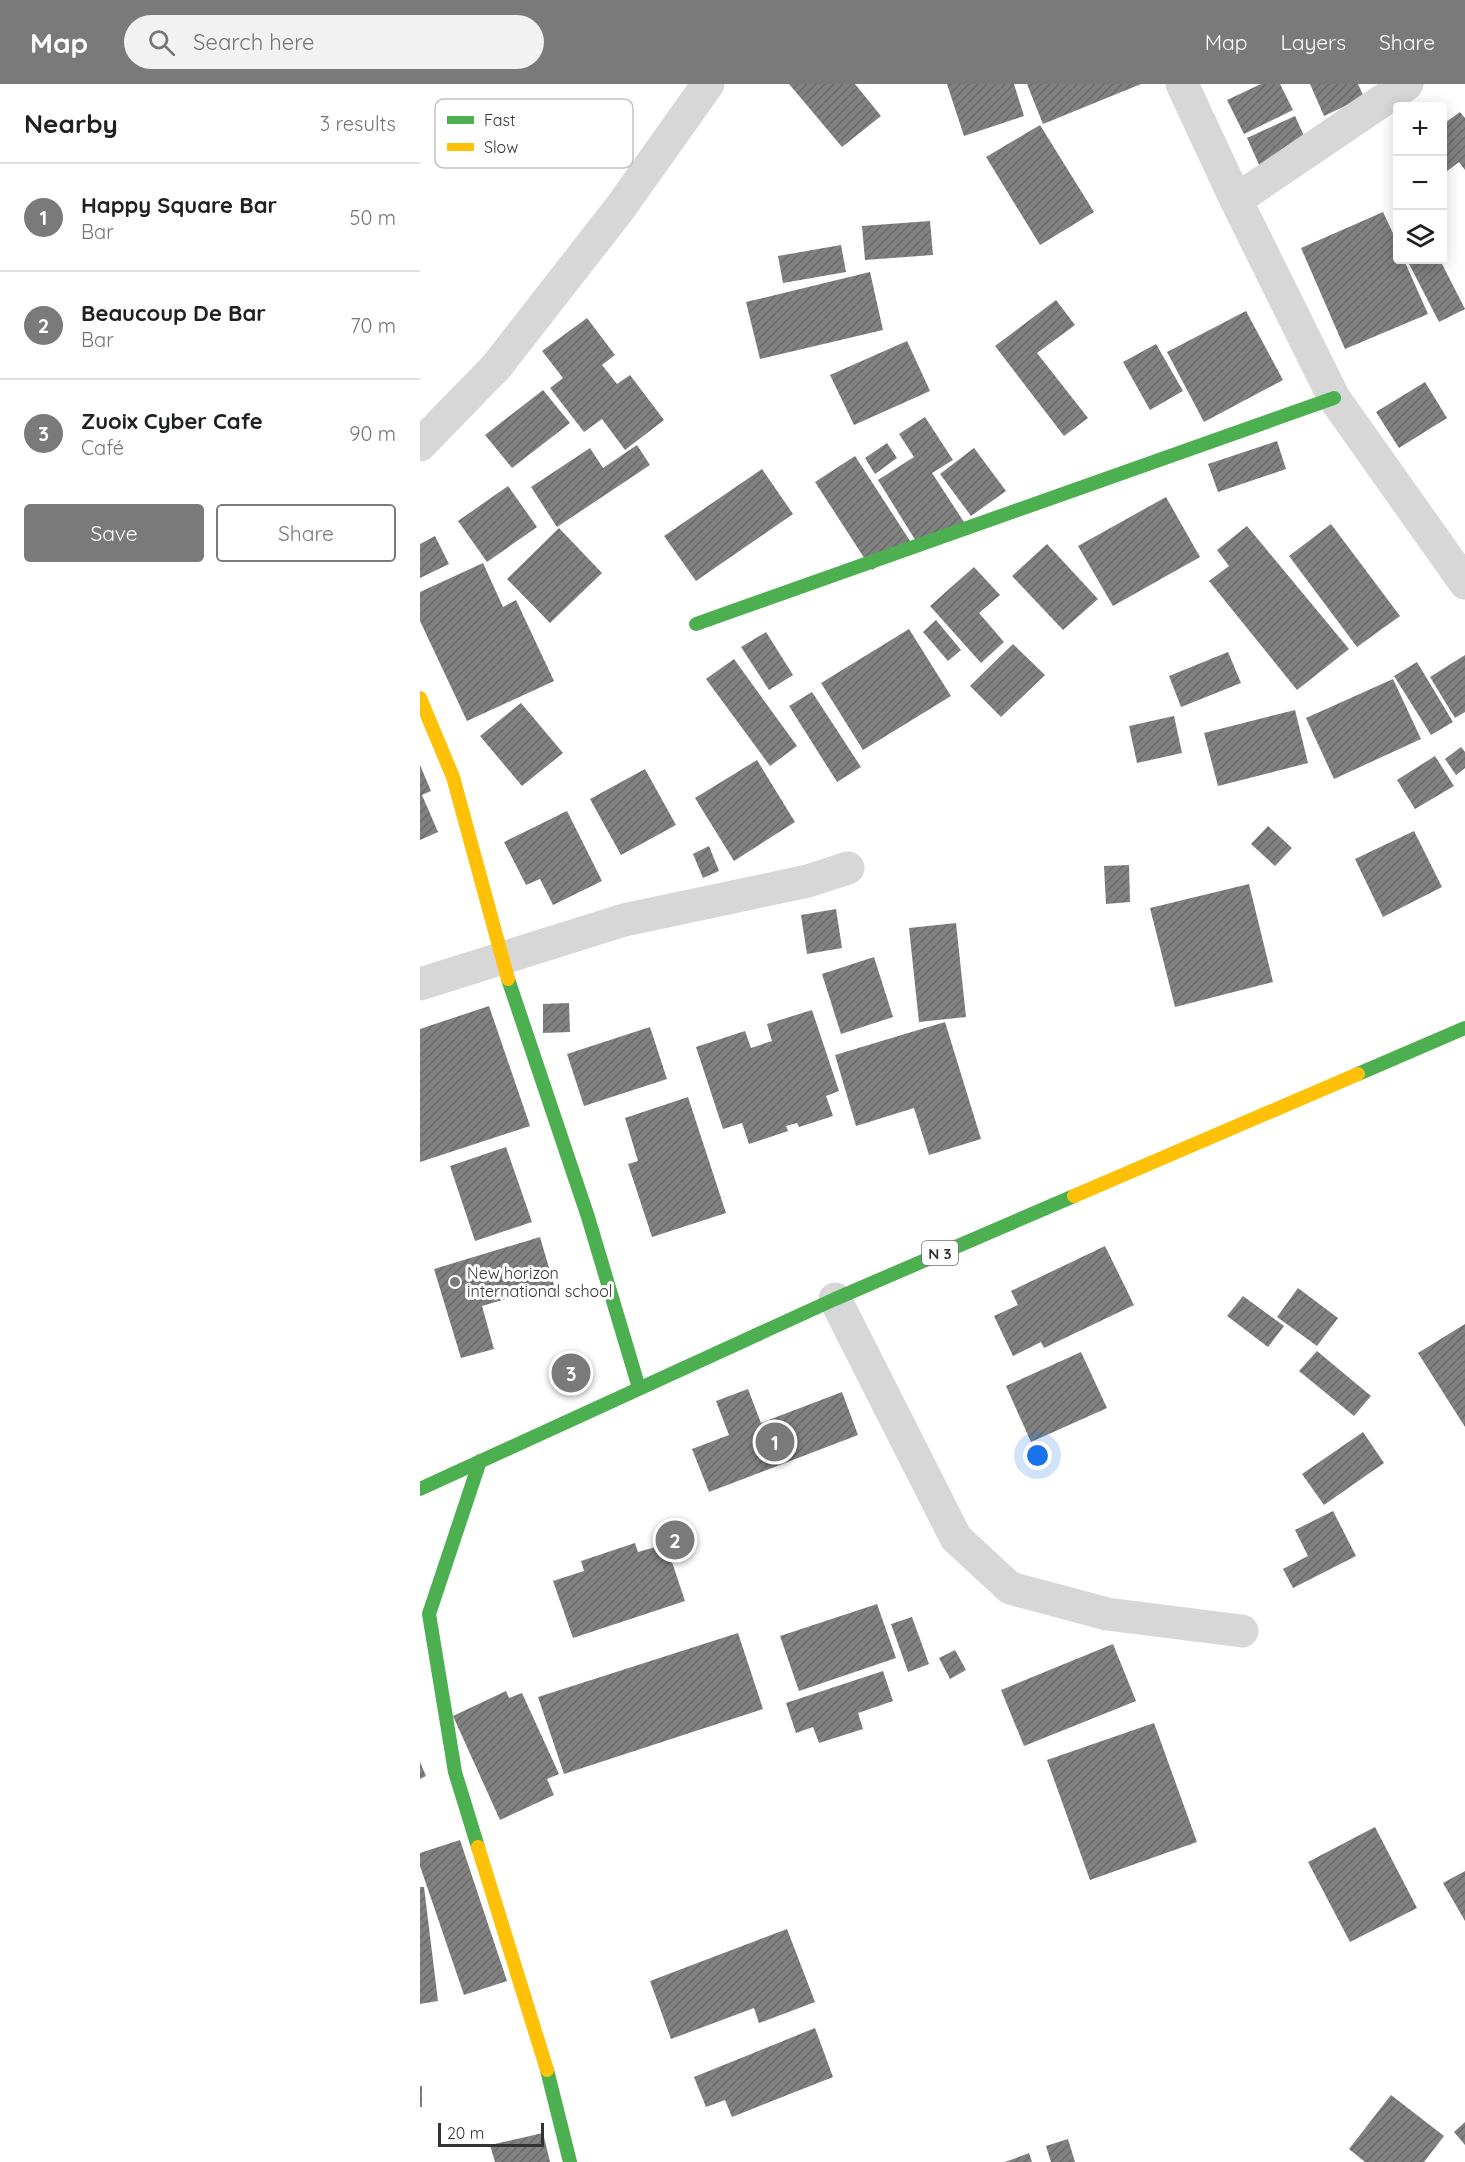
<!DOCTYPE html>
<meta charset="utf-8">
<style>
:root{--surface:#fff;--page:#f2f2f2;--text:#202124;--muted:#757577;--line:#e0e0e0;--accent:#7a7a7a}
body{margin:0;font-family:Quicksand,sans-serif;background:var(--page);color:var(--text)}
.controls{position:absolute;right:18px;top:18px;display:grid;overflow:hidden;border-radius:6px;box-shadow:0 3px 15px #0003}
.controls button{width:54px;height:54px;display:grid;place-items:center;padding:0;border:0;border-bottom:2px solid var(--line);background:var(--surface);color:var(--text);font:30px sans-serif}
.scale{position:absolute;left:18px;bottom:15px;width:106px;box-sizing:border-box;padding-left:6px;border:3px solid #333;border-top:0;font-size:16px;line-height:21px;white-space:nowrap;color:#333;-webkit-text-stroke:4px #fff;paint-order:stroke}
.you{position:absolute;left:618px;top:1372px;width:21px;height:21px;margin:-15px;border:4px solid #fff;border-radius:50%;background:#1a73e8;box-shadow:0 0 0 9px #1a73e833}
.badge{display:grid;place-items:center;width:39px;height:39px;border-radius:50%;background:var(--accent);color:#fff;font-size:20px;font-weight:700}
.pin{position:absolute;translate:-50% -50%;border:3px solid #fff;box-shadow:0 2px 6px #0006}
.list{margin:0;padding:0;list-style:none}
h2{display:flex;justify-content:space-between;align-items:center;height:78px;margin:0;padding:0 24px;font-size:26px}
h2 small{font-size:20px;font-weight:400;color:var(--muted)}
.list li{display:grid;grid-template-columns:39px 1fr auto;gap:18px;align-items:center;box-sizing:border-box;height:108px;padding:0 24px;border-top:2px solid var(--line)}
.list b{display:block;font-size:22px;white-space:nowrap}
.list p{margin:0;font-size:20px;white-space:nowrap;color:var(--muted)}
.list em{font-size:20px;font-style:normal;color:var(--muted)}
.actions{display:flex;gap:12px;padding:18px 24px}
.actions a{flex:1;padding:14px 0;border:2px solid var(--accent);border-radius:6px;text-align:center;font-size:21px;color:var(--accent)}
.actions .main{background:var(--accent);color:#fff}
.icon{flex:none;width:33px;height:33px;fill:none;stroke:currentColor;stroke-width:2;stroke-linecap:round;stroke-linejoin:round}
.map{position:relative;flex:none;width:1045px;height:2078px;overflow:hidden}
header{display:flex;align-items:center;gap:36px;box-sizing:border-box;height:84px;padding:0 30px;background:var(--accent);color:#fff}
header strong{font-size:28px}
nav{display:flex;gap:33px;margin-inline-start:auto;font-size:21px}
.search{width:420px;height:54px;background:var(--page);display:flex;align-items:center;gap:15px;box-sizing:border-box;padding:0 21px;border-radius:33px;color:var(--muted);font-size:22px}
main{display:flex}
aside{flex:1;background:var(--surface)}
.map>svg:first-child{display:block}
</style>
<header>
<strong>Map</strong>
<div class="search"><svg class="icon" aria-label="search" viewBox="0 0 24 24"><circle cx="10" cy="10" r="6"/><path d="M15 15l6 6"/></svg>Search here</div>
<nav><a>Map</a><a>Layers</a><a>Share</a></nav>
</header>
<main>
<aside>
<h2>Nearby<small>3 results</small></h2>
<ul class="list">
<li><span class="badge">1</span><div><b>Happy Square Bar</b><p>Bar</p></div><em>50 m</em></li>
<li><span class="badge">2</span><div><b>Beaucoup De Bar</b><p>Bar</p></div><em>70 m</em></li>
<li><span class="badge">3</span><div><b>Zuoix Cyber Cafe</b><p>Café</p></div><em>90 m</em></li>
</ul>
<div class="actions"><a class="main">Save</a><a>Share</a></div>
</aside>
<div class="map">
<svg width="1045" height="2078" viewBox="0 0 1045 2078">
<defs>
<pattern id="building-hatch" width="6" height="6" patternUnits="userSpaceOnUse" patternTransform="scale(1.5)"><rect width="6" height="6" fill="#818181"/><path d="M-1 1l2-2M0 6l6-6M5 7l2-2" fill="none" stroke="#6a6a6a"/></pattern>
</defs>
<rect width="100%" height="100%" fill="#fff"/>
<!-- building -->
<g fill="url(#building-hatch)">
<polygon points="369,0 435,0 461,32 422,63"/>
<polygon points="527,0 594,0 604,32 544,52"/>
<polygon points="607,0 721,0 623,40"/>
<polygon points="841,0 860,0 873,26 824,50 807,16"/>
<polygon points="890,0 938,0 944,13 904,32"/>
<polygon points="1040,28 1045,34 1045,86 1039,78 1022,91 1022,41"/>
<polygon points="875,32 889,63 841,85 827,54"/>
<polygon points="620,41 674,128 620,161 566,73"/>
<polygon points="963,128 978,160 978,176 984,176 1008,230 925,265 881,164"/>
<polygon points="510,137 513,171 445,176 442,142"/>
<polygon points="421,161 426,188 363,199 358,172"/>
<polygon points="987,176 1020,176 1045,225 1019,238"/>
<polygon points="450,188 463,246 340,275 326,218"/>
<polygon points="636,216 655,241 617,269 668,334 644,352 575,262"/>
<polygon points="826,227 863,296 784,338 747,268"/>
<polygon points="167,234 195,271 182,281 197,300 210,291 244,336 205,366 182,335 164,348 130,304 143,294 122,267"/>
<polygon points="487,257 510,307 434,341 410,291"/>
<polygon points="736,260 763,307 730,326 703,278"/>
<polygon points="1005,298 1027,334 979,364 956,328"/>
<polygon points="123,306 150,339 92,384 65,351"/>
<polygon points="505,333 533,376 512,389 544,438 499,462 458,396 494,373 479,350"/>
<polygon points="857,357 866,385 798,408 788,380"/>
<polygon points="467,359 477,374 455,390 445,374"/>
<polygon points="217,361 230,381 137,443 111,403 170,364 183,384"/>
<polygon points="554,364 586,407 551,432 520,390"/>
<polygon points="435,372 492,460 452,486 395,398"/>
<polygon points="342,385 373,430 276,497 244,452"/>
<polygon points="88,402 117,443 67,478 38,437"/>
<polygon points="746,413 780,473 693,522 658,462"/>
<polygon points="911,440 980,532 937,563 869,472"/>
<polygon points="827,442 929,565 877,606 789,497 809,482 797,466"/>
<polygon points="139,444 182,489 130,539 87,495"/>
<polygon points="15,452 29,480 0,494 0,460"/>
<polygon points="627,460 678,515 643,546 592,492"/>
<polygon points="63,479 83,523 96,516 134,597 47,637 0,537 0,508"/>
<polygon points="554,483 580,511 559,529 584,558 561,579 510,522"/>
<polygon points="516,536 541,566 528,577 503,548"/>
<polygon points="489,545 531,612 443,666 401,599"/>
<polygon points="346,548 373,591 349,606 321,563"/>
<polygon points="593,560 625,591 581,633 550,602"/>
<polygon points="808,568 821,599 761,623 749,592"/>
<polygon points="1045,571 1045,628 1035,634 1010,593"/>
<polygon points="314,575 377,662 350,682 286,595"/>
<polygon points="997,578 1033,638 1011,651 974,592"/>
<polygon points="973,595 1001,655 914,695 886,634"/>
<polygon points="392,608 441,683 417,698 369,622"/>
<polygon points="101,619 143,669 102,702 60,652"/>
<polygon points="875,626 888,679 798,702 784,649"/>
<polygon points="754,632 762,669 717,679 709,642"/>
<polygon points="1041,663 1045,668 1045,684 1036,691 1025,675"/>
<polygon points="1015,672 1034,702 995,725 977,696"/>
<polygon points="337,676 375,738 314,777 275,714"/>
<polygon points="0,681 11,707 2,711 18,748 0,756"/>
<polygon points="225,685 256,741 201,771 170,715"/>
<polygon points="147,727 182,797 133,821 120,795 106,801 84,758"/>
<polygon points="848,742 872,764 855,782 831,760"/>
<polygon points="994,747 1022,803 963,833 935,775"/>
<polygon points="289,762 299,787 283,794 273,770"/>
<polygon points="709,781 710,818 686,820 684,782"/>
<polygon points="829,800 853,898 755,923 730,824"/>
<polygon points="416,825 422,864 387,870 381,831"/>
<polygon points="536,839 546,933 499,938 489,844"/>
<polygon points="454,873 473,933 421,950 402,890"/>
<polygon points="149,919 150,948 123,949 123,920"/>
<polygon points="69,922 110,1042 0,1078 0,945"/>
<polygon points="392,926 419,1007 406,1012 413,1032 379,1043 377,1039 366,1042 368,1047 329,1060 322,1039 303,1045 276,963 325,947 331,964 352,957 347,940"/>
<polygon points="525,938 561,1055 509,1071 494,1024 436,1042 415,971"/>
<polygon points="230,943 247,995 164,1022 147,970"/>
<polygon points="268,1013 306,1129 232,1153 208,1080 218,1077 205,1034"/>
<polygon points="86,1063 112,1138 55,1157 30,1082"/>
<polygon points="120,1153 134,1201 62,1222 74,1265 41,1274 14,1185"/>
<polygon points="685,1162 714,1221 624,1264 621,1258 593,1272 574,1232 598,1221 591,1207"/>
<polygon points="878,1204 918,1234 897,1262 857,1233"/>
<polygon points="823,1212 864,1242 848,1263 807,1232"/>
<polygon points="1045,1240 1045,1343 998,1269"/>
<polygon points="897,1267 951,1312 934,1332 879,1287"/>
<polygon points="661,1268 687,1324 611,1358 586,1302"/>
<polygon points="328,1305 341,1339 422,1308 438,1351 289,1408 272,1365 309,1351 296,1317"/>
<polygon points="943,1348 964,1379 904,1421 882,1390"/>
<polygon points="913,1427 936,1472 873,1504 863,1485 888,1472 875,1446"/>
<polygon points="215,1459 218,1468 246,1460 265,1517 153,1554 133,1497 164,1487 161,1477"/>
<polygon points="457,1520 476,1574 379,1607 360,1552"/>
<polygon points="492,1533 509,1580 488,1588 471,1540"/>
<polygon points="318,1549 343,1625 144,1690 118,1613"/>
<polygon points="693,1560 716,1617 604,1662 581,1606"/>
<polygon points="535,1566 546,1586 530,1595 519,1574"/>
<polygon points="463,1587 473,1617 438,1629 443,1645 399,1659 393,1643 376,1649 366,1619"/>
<polygon points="86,1607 89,1614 102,1609 139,1690 127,1695 134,1711 80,1736 33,1632"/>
<polygon points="734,1639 777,1758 670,1796 627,1676"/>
<polygon points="0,1678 6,1692 0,1695"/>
<polygon points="955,1743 997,1824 930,1858 888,1778"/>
<polygon points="40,1756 87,1897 44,1911 0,1782 0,1769"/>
<polygon points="1045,1787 1045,1837 1023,1799"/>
<polygon points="0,1803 4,1803 18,1917 0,1920"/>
<polygon points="367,1845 395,1918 339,1939 334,1924 251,1955 230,1897"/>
<polygon points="395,1944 413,1993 312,2033 305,2016 286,2023 274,1993"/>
<rect x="0" y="2002" width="2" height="21"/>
<polygon points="971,2011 1024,2052 1004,2078 945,2078 929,2065"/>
<polygon points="1045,2038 1045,2061 1034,2048"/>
<polygon points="123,2049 130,2078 75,2078 70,2061"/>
<polygon points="648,2055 655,2078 631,2078 626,2062"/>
<polygon points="609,2069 612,2078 585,2078"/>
</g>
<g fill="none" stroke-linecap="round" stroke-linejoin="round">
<!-- street -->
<g stroke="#d7d7d7" stroke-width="33">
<polyline points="762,0 816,116 914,314 1045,499"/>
<polyline points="816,116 987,0"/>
<polyline points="0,361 76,283 200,124 288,0"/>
<polyline points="0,900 204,836 388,797 428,784"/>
<polyline points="415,1215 536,1454 590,1504 687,1530 822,1547"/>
</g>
<!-- fast -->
<g stroke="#4caf50" stroke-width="14">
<polyline points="276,540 914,314"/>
<polyline points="88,895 168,1133 219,1304"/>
<polyline points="938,990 1045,944"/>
<polyline points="0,1405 415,1215 654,1112"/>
<polyline points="58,1763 35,1688 9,1530 60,1377"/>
<polyline points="127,1986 150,2078"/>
</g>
<!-- slow -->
<g stroke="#ffc107" stroke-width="14">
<polyline points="0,614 33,693 88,895"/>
<polyline points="654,1112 938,990"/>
<polyline points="58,1763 127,1986"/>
</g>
</g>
<!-- markers -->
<circle fill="#7a7a7a" stroke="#fff" stroke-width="2" cx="35" cy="1198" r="6"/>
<g text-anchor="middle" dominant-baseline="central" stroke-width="6" stroke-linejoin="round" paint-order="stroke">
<!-- shield labels -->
<rect fill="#fff" stroke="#707070" stroke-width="1.5" x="502" y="1157" width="36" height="24" rx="4.5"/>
<g font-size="15" font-weight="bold" fill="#333">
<text x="520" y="1169">N 3</text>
</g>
<!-- poi labels -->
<g font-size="16" fill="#333" stroke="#fff" text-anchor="start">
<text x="47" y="1189">New horizon<tspan x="47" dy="18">international school</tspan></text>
</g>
</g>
<!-- legend -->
<rect x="15" y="15" width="198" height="69" rx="9" fill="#fff" stroke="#c2c2c2" stroke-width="1.5"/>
<rect x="27" y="32" width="27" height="8" fill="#4caf50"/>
<rect x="27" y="59" width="27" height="8" fill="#ffc107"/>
<g font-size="16" fill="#333">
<text x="64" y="42">Fast</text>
<text x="64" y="69">Slow</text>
</g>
</svg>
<div class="controls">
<button>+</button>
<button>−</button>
<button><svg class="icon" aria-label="layers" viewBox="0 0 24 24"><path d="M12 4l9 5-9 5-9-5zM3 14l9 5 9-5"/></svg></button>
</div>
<div class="scale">20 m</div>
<div class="you"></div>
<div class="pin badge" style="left:355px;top:1358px">1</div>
<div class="pin badge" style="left:255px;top:1456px">2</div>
<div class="pin badge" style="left:151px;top:1289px">3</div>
</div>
</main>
